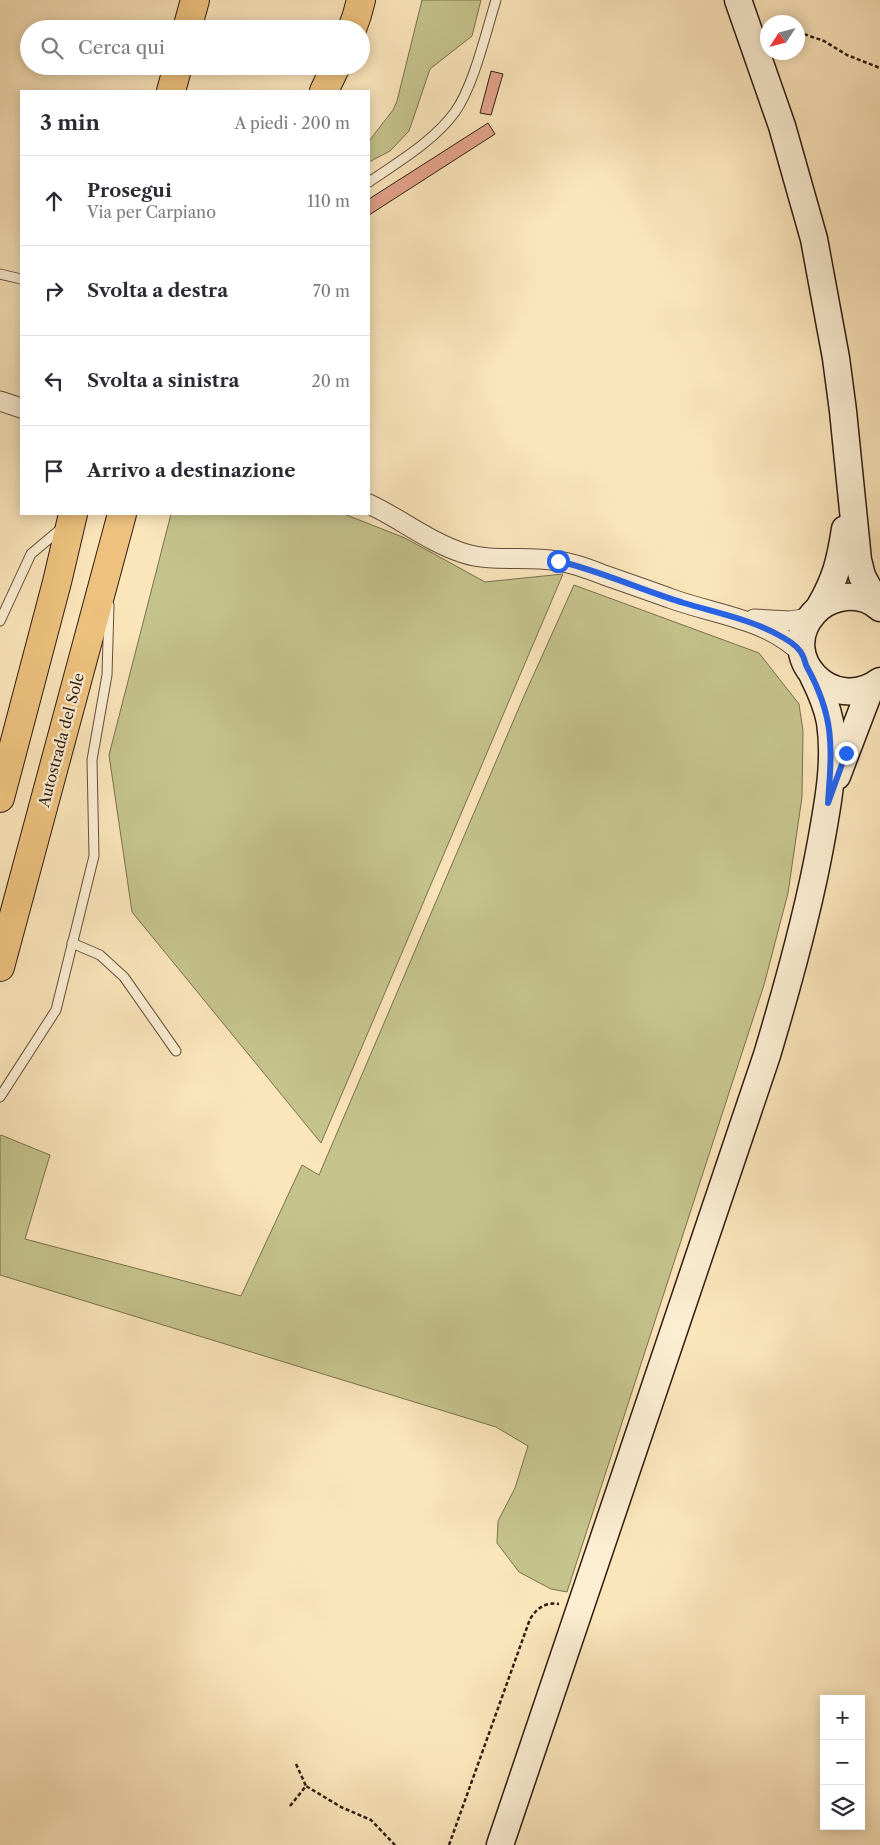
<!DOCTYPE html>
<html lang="it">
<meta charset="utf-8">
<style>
:root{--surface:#fff;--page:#f7f7f7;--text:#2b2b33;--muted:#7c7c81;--line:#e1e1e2}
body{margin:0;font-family:"Libre Caslon Text",serif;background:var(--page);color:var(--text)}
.controls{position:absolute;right:15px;bottom:15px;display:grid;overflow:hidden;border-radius:0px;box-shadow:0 2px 12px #0003}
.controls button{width:45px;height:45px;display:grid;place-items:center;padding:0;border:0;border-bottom:1px solid var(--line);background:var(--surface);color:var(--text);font:25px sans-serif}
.compass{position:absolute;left:760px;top:15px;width:45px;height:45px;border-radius:50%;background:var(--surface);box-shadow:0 2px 12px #0003;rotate:234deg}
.stop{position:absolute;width:15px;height:15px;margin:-11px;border:4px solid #2563eb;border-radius:50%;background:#fff}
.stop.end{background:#2563eb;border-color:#fff;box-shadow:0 1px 5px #0008}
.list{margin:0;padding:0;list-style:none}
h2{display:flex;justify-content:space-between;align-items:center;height:65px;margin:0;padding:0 20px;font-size:21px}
h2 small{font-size:16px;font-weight:400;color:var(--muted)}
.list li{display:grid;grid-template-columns:32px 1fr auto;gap:15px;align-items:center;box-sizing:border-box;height:90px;padding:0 20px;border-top:1px solid var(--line)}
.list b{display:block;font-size:19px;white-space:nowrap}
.list p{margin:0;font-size:16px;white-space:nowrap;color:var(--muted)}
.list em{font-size:16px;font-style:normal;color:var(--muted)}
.icon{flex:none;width:28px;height:28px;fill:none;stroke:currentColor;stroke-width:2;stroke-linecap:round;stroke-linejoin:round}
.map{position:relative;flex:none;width:880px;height:1845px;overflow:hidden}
.search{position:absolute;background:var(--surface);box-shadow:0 2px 12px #0003;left:20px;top:20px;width:350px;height:55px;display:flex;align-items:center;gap:12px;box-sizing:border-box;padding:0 18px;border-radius:28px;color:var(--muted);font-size:19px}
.panel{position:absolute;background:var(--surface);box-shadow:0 2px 12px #0003;left:20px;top:90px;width:350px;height:425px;border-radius:0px}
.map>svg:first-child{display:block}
</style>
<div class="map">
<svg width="880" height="1845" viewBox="0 0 880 1845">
<rect width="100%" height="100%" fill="#fbe5bb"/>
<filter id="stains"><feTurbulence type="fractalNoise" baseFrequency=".004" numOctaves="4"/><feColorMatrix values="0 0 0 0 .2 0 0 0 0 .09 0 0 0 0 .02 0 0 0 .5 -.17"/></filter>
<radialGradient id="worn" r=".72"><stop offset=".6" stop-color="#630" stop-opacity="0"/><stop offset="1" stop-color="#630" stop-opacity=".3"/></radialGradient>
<!-- green -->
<g fill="#c5c38c" stroke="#7a704e">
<polygon points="422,0 481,0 472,36 430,69 409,131 390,151 369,162 369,141 393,110 397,101"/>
<polygon points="171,514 344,514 405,538 485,582 563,574 321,1143 132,912 109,755"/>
<polygon points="574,585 759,653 799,704 803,731 802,797 788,893 764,985 567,1592 551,1589 519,1572 497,1543 498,1521 515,1488 528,1446 496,1427 0,1275 0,1136 1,1135 50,1155 25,1239 241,1296 302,1165 319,1175 524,696"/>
</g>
<!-- building -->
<g fill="#e4a28b" stroke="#301d11">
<polygon points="491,71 503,74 491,115 480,113"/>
<polygon points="488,123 495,134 369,215 369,199"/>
</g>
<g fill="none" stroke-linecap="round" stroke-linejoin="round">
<defs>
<g id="lane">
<path d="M369 182C398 162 434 141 455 112 474 85 486 32 496 0"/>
<polyline points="0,274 21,279"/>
<polyline points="0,621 31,554 63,527"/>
<polyline points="72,943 100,955 124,977 176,1051"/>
<polyline points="0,1097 56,1010 94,856 92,760 107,675 109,605"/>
</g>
<g id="street">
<polyline points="0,401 21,408"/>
<path d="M369 504C401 519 429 542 463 553 493 563 526 555 557 561 573 563 589 569 604 575 627 583 650 591 672 599 716 615 769 619 803 655"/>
<polyline points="754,619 790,621 809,618"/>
</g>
<g id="secondary">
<polyline points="738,0 782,126 814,239 836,358 843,411 858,560 862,576 878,606"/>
<path d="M820 606C836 578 840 561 845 529"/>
<path d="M880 608C869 598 854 595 840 598 830 600 821 605 814 613 775 656 833 716 880 681"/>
<polyline points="837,776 871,687"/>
<path d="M500 1845 767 1055C788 985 808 914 821 842 828 803 836 762 830 722 827 706 820 690 813 676"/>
</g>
<g id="highway">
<polyline points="187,29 195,0"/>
<polyline points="352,29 357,15 361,0"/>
<polyline points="171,91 178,66"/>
<polyline points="324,91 336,66"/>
<polyline points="0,798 57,582 73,514"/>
<polyline points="0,967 122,514"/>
</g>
</defs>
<!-- lane casing -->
<use href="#lane" stroke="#634f3c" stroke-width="11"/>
<!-- street casing -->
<use href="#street" stroke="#634f3c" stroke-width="21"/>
<!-- secondary casing -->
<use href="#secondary" stroke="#301d11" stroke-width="29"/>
<!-- highway casing -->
<use href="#highway" stroke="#301d11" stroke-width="30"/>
<!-- path -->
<g stroke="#301d11" stroke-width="2.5" stroke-dasharray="4 2.5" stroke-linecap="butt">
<polyline points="798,32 824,41 847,55 880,68"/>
<polyline points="296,1764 306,1786"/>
<polyline points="290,1806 306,1786 341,1807 371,1820 395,1845"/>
<path d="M449 1845 530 1619C537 1608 545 1602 559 1604"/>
</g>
<!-- lane -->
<use href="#lane" stroke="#fceed3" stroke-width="9"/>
<!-- street -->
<use href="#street" stroke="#fceed3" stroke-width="19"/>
<!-- secondary -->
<use href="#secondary" stroke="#fceed3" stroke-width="26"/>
<!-- highway -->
<use href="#highway" stroke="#eec27e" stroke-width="28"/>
</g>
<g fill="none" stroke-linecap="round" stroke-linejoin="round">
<!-- route -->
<path stroke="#2563eb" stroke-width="6" d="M558 561C601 571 641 590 684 603 717 613 754 620 784 638 791 642 800 649 803 656 805 660 805 664 807 667 835 718 832 747 828 803L846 753"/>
</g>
<g text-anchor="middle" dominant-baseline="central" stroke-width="4.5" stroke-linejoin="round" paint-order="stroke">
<!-- street labels -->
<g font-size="15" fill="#301d11" stroke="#fceed3">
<text transform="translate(61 740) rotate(-75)">Autostrada del Sole</text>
</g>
</g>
<rect width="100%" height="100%" filter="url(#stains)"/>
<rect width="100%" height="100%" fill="url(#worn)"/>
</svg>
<div class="controls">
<button>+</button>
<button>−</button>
<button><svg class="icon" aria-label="layers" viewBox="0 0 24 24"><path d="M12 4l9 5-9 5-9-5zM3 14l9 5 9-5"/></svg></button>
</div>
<svg class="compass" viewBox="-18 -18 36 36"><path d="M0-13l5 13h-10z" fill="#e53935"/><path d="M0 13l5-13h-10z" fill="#7c7c81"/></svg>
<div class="stop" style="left:558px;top:561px"></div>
<div class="stop end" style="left:846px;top:753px"></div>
<div class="search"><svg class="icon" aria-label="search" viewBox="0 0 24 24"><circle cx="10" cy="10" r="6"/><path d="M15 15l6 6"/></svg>Cerca qui</div>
<section class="panel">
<h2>3 min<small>A piedi · 200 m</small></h2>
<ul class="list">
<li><svg class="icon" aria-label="ahead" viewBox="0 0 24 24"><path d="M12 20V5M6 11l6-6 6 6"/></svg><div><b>Prosegui</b><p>Via per Carpiano</p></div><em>110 m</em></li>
<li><svg class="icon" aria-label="right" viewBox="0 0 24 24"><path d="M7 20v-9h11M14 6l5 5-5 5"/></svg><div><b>Svolta a destra</b></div><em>70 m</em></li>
<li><svg class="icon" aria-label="left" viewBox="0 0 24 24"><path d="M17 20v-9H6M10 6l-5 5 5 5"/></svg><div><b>Svolta a sinistra</b></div><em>20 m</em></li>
<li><svg class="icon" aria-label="arrive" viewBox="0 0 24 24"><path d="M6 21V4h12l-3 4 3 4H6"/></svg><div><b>Arrivo a destinazione</b></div></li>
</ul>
</section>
</div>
